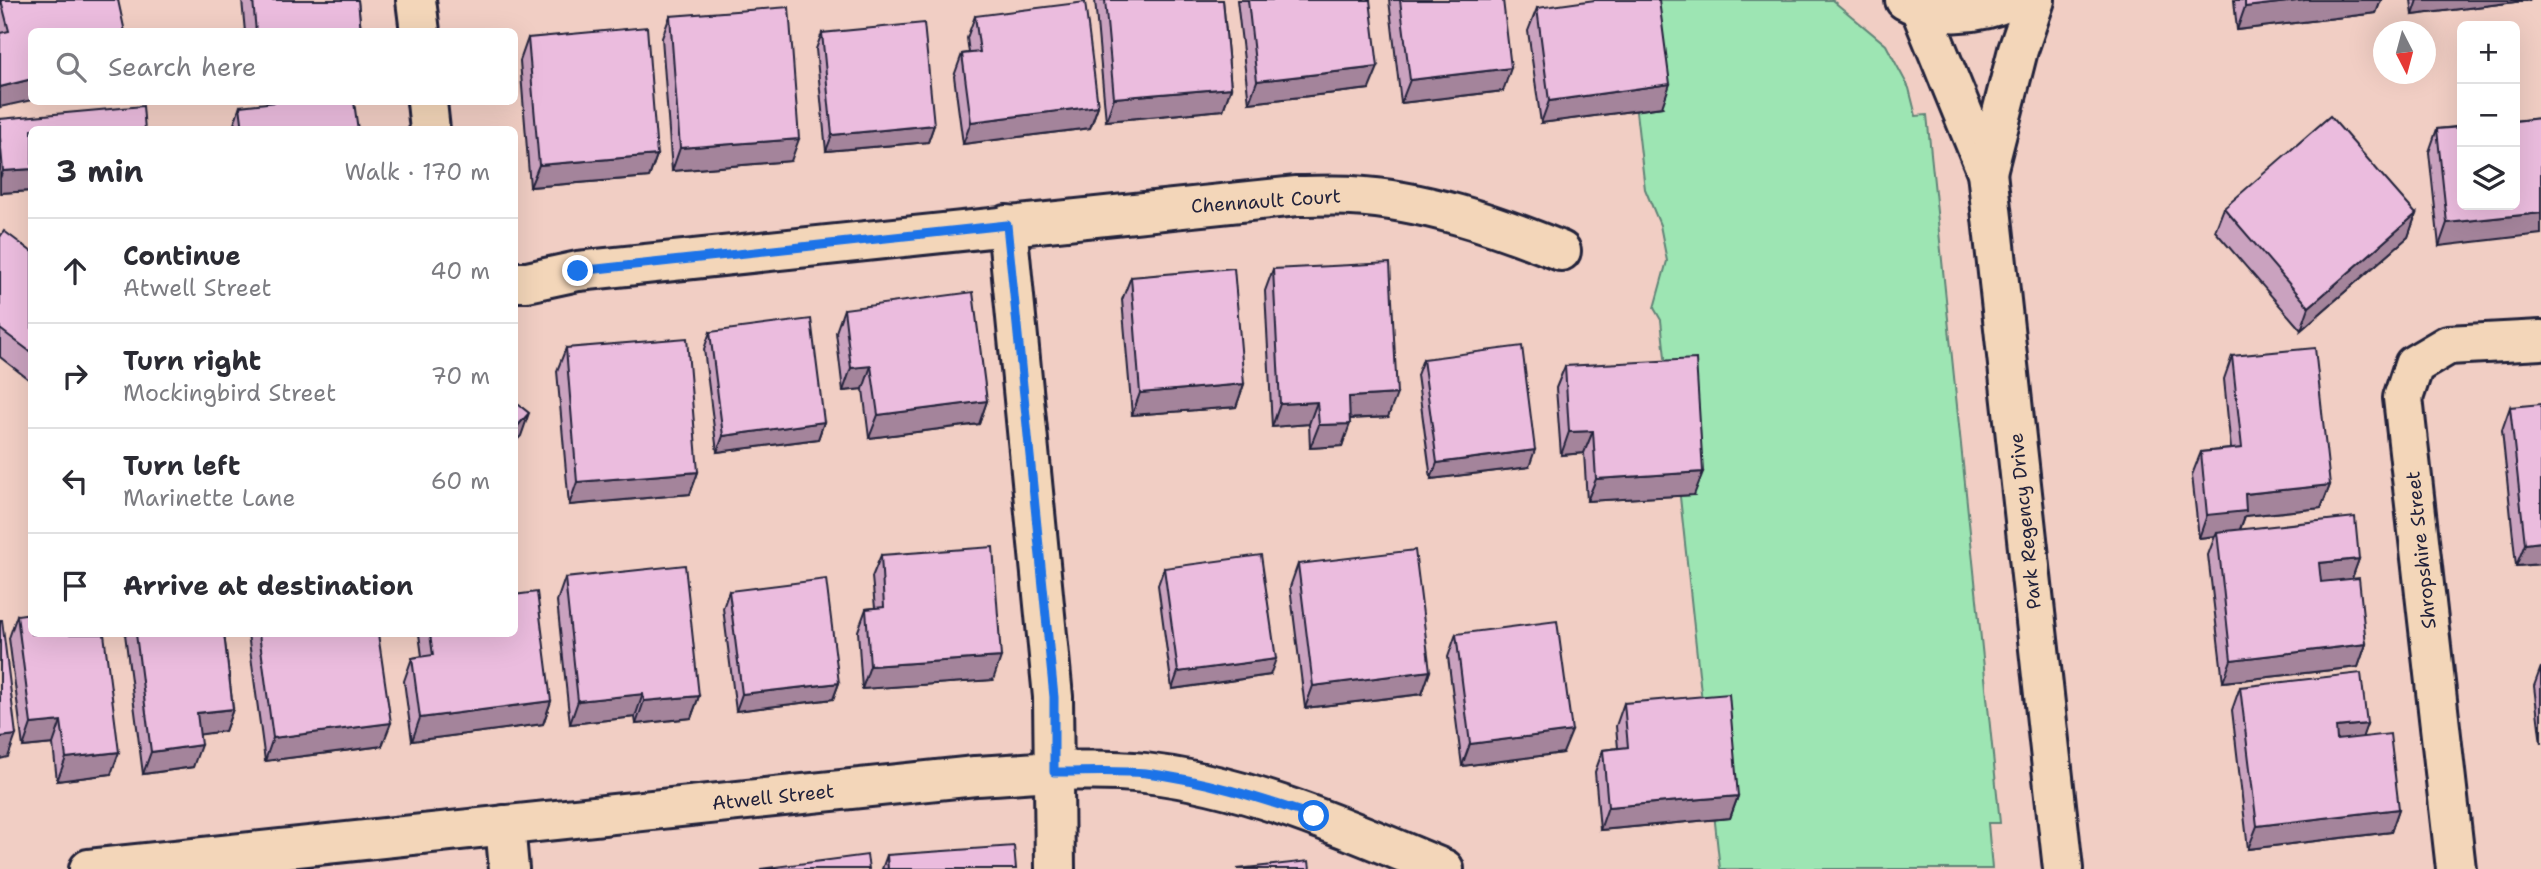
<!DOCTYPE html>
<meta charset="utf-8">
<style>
:root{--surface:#fff;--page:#f2f2f3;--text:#2b2b33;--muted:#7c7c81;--line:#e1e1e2}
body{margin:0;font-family:"Shantell Sans",sans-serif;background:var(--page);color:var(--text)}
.controls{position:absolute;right:21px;top:21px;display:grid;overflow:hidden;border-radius:10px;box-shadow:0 7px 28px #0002}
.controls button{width:63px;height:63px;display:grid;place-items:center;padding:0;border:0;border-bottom:2px solid var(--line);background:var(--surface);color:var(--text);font:35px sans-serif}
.compass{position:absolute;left:2373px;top:21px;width:63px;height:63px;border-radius:50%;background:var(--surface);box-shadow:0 7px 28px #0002;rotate:174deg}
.stop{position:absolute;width:21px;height:21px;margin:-16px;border:5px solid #1a73e8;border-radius:50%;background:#fff}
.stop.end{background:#1a73e8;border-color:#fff;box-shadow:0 2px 7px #0008}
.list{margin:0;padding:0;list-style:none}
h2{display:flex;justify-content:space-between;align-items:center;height:91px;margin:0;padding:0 28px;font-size:30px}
h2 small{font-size:23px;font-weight:400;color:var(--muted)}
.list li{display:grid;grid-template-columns:46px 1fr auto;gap:21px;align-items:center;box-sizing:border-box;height:105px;padding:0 28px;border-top:2px solid var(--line)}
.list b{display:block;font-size:26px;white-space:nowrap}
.list p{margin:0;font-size:23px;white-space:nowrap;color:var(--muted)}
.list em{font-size:23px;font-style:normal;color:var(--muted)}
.icon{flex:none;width:38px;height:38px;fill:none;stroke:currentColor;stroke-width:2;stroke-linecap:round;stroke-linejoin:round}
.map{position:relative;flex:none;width:2541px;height:869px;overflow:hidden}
.search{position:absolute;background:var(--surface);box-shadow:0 7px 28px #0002;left:28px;top:28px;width:490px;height:77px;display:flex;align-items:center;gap:18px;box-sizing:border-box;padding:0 24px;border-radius:10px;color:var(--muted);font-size:26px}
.panel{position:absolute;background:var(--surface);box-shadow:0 7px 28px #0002;left:28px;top:126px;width:490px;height:511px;border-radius:10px}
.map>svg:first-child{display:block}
</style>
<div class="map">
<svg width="2541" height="869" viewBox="0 0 2541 869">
<rect width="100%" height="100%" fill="#f1cec4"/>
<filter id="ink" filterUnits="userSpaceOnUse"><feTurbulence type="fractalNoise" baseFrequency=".0143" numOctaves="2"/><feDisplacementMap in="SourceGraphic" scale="14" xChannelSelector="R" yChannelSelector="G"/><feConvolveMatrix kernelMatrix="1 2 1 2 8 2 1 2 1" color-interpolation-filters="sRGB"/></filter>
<g filter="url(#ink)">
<!-- green -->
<polygon fill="#9de5b3" stroke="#608477" stroke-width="2" points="1623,0 1832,0 1886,45 1909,88 1916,116 1927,115 2000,823 1988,823 1992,869 1720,869 1661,320 1654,308 1667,261 1660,225 1645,189"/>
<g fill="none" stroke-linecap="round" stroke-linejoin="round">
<defs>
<g id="minor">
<polyline points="416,0 420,32"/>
<path d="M1905 0C1937 18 1978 15 2011 0"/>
<polyline points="1920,8 1987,172 2063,869"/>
<polyline points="427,102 430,130"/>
<polyline points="1987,172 2018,50 2035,0"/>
<polyline points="1007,225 1053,697 1055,869"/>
<path d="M514 282H527L578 271 1297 196C1315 196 1334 195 1352 196 1424 200 1494 224 1561 251"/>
<polyline points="505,825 509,869"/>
<path d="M89 869 975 776C1031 773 1089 767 1145 773 1250 785 1347 829 1444 869"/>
<polyline points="2456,869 2403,398 2414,365 2448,345 2541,340"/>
</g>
</defs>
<!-- minor casing -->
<use href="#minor" stroke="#22223b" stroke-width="44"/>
<!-- minor -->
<use href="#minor" stroke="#f3d6b9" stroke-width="38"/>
</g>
<!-- wall -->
<g fill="#caa2bf" stroke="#22223b" stroke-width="2">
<polygon points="0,0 118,0 0,107"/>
<polygon points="242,0 358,0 361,32 245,32"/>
<polygon points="1095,0 1223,0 1231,88 1223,110 1106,121"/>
<polygon points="1237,0 1370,0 1369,89 1249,103"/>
<polygon points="1389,0 1503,0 1503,91 1401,103"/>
<polygon points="2234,0 2381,0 2376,13 2237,30"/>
<polygon points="2411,0 2531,0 2413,15"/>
<polygon points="1537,8 1662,107 1541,123 1528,31"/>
<polygon points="670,16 791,161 672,171 662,38"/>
<polygon points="975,16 1098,106 1090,128 963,144 954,76 962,54 969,53 967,38"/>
<polygon points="822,33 934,125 928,142 826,151 816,49"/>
<polygon points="528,38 657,155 649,177 530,187 520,61"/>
<polygon points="240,106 358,130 232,130"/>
<polygon points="2541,118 2439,246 2429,152 2437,129"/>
<polygon points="0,119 32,130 32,200 31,191 0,193"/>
<polygon points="2224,208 2416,214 2408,237 2301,330 2215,231"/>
<polygon points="0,237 32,252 32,382 0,357"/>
<polygon points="1273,269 1388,417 1350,419 1342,446 1310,448 1309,424 1272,427 1265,291"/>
<polygon points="1131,277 1244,384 1236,407 1132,415 1122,300"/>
<polygon points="844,309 987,401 979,424 869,438 863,389 843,391 836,332"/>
<polygon points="710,332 824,422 818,439 717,452 704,349"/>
<polygon points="566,348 698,472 690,494 569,505 557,371"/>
<polygon points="2232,356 2330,485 2321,508 2245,516 2240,530 2359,559 2352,578 2366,644 2358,667 2223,682 2208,555 2215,536 2199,538 2192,475 2201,452 2231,449 2224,379"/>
<polygon points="1423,359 1529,467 1431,479 1417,375"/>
<polygon points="1565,366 1694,495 1587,501 1584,453 1561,455 1556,388"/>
<polygon points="2510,407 2541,564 2516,566 2502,430"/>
<polygon points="881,555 993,680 862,689 858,631 866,609 875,608 872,577"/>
<polygon points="1298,564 1430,671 1422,694 1305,708 1290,587"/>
<polygon points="1164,568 1270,675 1172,689 1158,585"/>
<polygon points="565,578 699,696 691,718 636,724 635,717 570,724 557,601"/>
<polygon points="729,591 839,683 833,699 736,711 723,608"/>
<polygon points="17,615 111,774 57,781 53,744 23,747 9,638"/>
<polygon points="125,634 224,634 233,709 225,731 200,734 193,767 143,774"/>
<polygon points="248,634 378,634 382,746 265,761"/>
<polygon points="419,634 514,634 551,701 543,724 412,741 404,681 412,658 422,656"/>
<polygon points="1456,634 1563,753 1462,766 1448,657"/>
<polygon points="2541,667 2541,744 2534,686"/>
<polygon points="2240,687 2367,724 2362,737 2399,809 2391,832 2248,849 2232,710"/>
<polygon points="1624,703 1738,796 1730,818 1600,830 1595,772 1603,750 1618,748 1616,726"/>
<polygon points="887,855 888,869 882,869"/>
</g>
<!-- shaded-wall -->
<g fill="#a4849b" stroke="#22223b" stroke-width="2">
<polygon points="2305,0 2381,0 2376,13 2237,30 2245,7"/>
<polygon points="2418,0 2531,0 2413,15"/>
<polygon points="1378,67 1369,89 1249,103 1257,81"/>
<polygon points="1511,68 1503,91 1401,103 1410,80"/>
<polygon points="32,79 32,100 0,107 0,87"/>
<polygon points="1670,84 1662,107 1541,123 1549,101"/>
<polygon points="1231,88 1223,110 1106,121 1114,98"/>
<polygon points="1098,106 1090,128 963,144 971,122"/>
<polygon points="934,125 928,142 826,151 832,135"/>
<polygon points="799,139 791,161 672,171 680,148"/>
<polygon points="657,155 649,177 530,187 539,165"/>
<polygon points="32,169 31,191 0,193 0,178 3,171"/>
<polygon points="2541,213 2541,234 2439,246 2447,223"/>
<polygon points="2416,214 2408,237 2301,330 2309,307"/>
<polygon points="871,366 863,389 843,391 851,368"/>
<polygon points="1244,384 1236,407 1132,415 1140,393"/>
<polygon points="1397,394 1388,417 1341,419 1349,397"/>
<polygon points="987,401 979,424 869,438 878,415"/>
<polygon points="1317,402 1309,424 1272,427 1280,404"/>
<polygon points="529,413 521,436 514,443 514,430"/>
<polygon points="824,422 818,439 717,452 723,436"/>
<polygon points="1350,424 1342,446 1310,448 1319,425"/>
<polygon points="1593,431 1584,453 1561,455 1569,432"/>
<polygon points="1535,450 1529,467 1431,479 1437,463"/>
<polygon points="698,472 690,494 569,505 577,482"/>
<polygon points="1703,472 1694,495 1587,501 1596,479"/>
<polygon points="2330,485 2321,508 2245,516 2238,534 2217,532 2215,536 2199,538 2207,515 2245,494"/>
<polygon points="2541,542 2541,564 2516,566 2525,544"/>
<polygon points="2359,559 2351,581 2310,586 2319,563"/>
<polygon points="2366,644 2358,667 2223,682 2231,660"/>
<polygon points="1001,657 993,680 862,689 870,666"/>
<polygon points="1276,659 1270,675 1172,689 1178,672"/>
<polygon points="1430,671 1422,694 1305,708 1313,686"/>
<polygon points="839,683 833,699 736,711 742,694"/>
<polygon points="643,694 635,717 570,724 578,701"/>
<polygon points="699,696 691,718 636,724 644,701"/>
<polygon points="551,701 543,724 412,741 420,718"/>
<polygon points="233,709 225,731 189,736 197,713"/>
<polygon points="61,721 53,744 23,747 31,724"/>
<polygon points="391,723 382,746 265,761 273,738"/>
<polygon points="2367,724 2359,747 2328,750 2336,727"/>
<polygon points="1572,731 1563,753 1462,766 1470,744"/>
<polygon points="16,735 8,757 0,759 0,737"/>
<polygon points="201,745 193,767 143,774 151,752"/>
<polygon points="119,752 111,774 57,781 66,758"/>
<polygon points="1738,796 1730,818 1600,830 1608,807"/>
<polygon points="2399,809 2391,832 2248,849 2257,826"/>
</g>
<!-- building -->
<g fill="#ebbcde" stroke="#22223b" stroke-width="2">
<polygon points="1,0 118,0 125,32 32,32 32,79 0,87 0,33 9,31"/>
<polygon points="253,0 358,0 361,32 256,32"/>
<polygon points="1105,0 1223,0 1231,88 1114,98"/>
<polygon points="1248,0 1370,0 1378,67 1257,81"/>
<polygon points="1400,0 1503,0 1511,68 1410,80"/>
<polygon points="1595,0 1659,0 1670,84 1549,101 1537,8"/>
<polygon points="2245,0 2305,0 2245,7"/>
<polygon points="1085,2 1098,106 971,122 962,54 980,52 975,16"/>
<polygon points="789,7 799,139 680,148 670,16"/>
<polygon points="924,23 934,125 832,135 822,33"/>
<polygon points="647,27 657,155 539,165 528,38"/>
<polygon points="276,102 354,102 358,130 243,130 240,106"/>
<polygon points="143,106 145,130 32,130 32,169 3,171 0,137 0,119"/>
<polygon points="2330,116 2416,214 2309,307 2224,208"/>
<polygon points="2541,118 2541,213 2447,223 2437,129 2462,127 2462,205 2515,205 2515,121"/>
<polygon points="4,231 32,252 32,353 0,329 0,237"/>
<polygon points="1390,263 1397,394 1349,397 1350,424 1319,425 1317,402 1280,404 1273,269"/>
<polygon points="1234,268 1244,384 1140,393 1131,277"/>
<polygon points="973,292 987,401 878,415 871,366 851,368 844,309"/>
<polygon points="811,319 824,422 723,436 710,332"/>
<polygon points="687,338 698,472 577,482 566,348"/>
<polygon points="1522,346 1535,450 1437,463 1423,359"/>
<polygon points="2315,348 2330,485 2245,494 2246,511 2207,515 2201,452 2242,448 2232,356"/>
<polygon points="1696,359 1703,472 1596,479 1593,431 1569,432 1565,366"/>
<polygon points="514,401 529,413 514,430"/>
<polygon points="2541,404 2541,542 2525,544 2510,407"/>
<polygon points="2355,517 2359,559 2319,563 2321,582 2359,578 2366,644 2231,660 2217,532"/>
<polygon points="993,547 1001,657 870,666 866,609 884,607 881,555"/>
<polygon points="1415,550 1430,671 1313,686 1298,564"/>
<polygon points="1261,555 1276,659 1178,672 1164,568"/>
<polygon points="685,565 699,696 644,701 643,694 578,701 565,578"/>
<polygon points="826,579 839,683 742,694 729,591"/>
<polygon points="537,592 551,701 420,718 412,658 433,655 430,634 514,634 514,595"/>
<polygon points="32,613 32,634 104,634 119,752 66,758 61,721 31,724 17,615"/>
<polygon points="0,620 2,620 16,735 0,737"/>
<polygon points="1557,621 1572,731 1470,744 1456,634"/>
<polygon points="136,634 224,634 233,709 197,713 201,745 151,752"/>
<polygon points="259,634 378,634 391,723 273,738"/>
<polygon points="2361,673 2367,724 2336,727 2337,740 2390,734 2399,809 2257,826 2240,687"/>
<polygon points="1729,694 1738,796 1608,807 1603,750 1628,747 1624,703"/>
<polygon points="1014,846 1016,869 888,869 887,855"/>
<polygon points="867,855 869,869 760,869"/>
<polygon points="1309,861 1310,869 1237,869"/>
</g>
</g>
<g fill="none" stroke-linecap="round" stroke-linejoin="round" filter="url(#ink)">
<!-- route -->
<path stroke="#1a73e8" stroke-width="9" d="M578 271 1007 225 1054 697V772C1084 772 1116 770 1146 773 1204 780 1259 798 1314 816"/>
</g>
<g text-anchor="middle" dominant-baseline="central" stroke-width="5" stroke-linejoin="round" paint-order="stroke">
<!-- street labels -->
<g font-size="19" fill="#22223b" stroke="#f3d6b9">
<text transform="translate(1266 201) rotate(-4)">Chennault Court</text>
<text transform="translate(2025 521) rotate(-96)">Park Regency Drive</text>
<text transform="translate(2421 550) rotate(-96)">Shropshire Street</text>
<text transform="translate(773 797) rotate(-6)">Atwell Street</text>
</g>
</g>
</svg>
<div class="controls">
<button>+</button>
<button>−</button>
<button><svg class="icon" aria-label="layers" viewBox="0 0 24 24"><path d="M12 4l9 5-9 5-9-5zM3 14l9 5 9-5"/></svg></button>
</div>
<svg class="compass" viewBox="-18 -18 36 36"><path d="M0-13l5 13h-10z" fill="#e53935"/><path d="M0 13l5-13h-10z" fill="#7c7c81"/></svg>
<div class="stop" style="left:1314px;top:816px"></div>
<div class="stop end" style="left:578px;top:271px"></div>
<div class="search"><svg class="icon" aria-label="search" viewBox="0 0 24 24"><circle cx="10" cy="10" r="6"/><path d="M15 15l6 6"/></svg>Search here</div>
<section class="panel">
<h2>3 min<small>Walk · 170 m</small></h2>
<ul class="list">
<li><svg class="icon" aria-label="ahead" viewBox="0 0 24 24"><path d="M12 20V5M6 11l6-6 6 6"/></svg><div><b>Continue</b><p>Atwell Street</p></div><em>40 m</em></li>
<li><svg class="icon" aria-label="right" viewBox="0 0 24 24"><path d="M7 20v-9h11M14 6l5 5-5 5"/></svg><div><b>Turn right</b><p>Mockingbird Street</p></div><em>70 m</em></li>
<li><svg class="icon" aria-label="left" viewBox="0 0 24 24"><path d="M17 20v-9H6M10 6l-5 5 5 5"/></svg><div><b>Turn left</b><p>Marinette Lane</p></div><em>60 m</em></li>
<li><svg class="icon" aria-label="arrive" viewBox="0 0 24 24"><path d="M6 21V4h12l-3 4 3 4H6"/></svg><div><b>Arrive at destination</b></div></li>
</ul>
</section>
</div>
